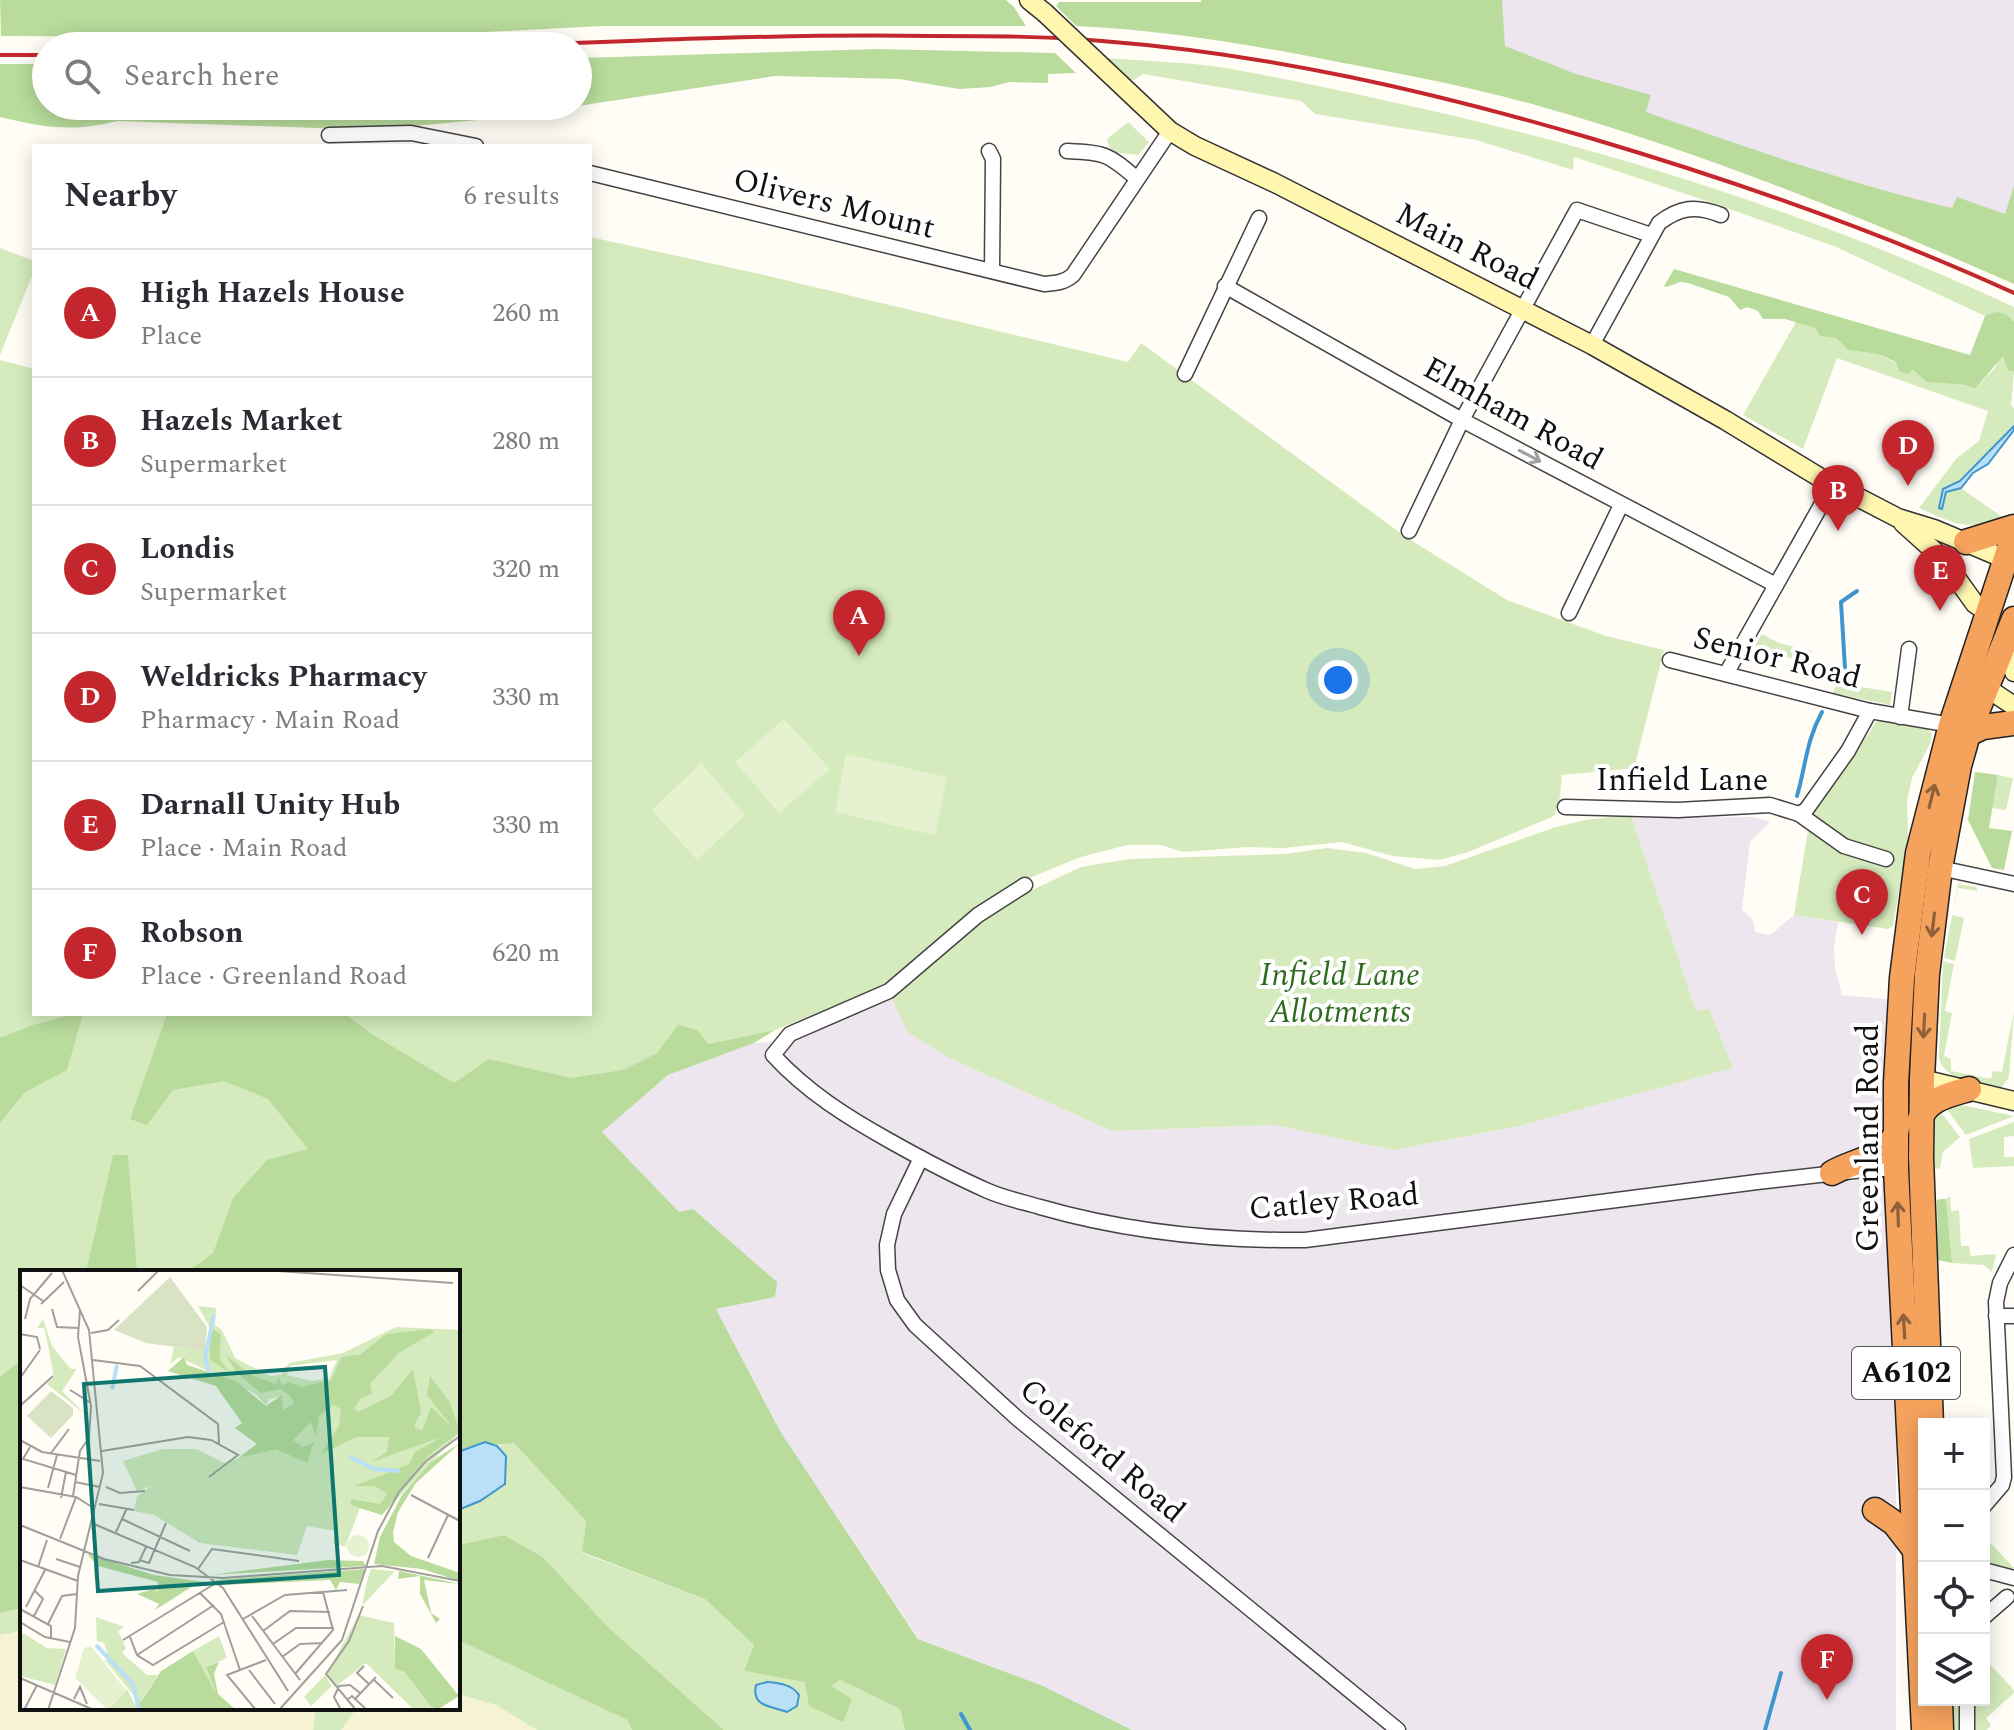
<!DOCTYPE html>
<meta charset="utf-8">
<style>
:root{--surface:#fff;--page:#f7f7f7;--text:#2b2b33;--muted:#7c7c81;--line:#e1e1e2;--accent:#c4262e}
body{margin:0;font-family:Spectral,serif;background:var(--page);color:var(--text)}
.controls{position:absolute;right:24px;bottom:24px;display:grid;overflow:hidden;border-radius:0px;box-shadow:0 4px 20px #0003}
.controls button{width:72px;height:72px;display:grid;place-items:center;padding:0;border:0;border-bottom:2px solid var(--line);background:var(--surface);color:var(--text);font:40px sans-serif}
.you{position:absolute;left:1338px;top:680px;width:28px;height:28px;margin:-20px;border:6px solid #fff;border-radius:50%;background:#1a73e8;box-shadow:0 0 0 12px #1a73e833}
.badge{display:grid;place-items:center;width:52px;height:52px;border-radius:50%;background:var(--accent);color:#fff;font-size:26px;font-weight:700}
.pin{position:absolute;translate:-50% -66px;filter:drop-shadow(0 2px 4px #0008)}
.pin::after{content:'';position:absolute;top:42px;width:28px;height:24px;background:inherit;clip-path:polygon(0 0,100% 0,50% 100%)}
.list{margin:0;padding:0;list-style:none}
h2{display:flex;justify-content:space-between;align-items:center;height:104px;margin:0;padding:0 32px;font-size:34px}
h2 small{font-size:26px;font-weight:400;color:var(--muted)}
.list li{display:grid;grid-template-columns:52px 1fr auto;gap:24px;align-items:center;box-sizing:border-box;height:128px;padding:0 32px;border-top:2px solid var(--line)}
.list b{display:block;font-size:30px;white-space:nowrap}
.list p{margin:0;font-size:26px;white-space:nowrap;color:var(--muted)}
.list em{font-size:26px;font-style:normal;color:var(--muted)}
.icon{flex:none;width:44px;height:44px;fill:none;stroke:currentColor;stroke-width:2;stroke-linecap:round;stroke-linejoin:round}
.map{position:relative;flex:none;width:2014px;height:1730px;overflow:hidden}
.search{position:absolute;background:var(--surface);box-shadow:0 4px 20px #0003;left:32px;top:32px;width:560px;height:88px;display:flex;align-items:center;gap:20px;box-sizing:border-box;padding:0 28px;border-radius:44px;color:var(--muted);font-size:30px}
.panel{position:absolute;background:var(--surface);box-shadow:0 4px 20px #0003;left:32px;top:144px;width:560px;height:872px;border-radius:0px}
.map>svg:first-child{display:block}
</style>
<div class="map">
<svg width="2014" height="1730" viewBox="0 0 2014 1730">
<rect width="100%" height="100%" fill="#fffdf5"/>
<!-- industrial -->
<g fill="#eee6ef">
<polygon points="1272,0 2014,0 2014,244"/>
<polygon points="1753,817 1770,822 1750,842 1742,910 1753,920 1755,932 1770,935 1794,915 1838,922 1834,947 1835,968 1842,995 1887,999 1896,1169 1896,1730 1132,1730 1041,1685 919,1639 780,1431 716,1309 775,1297 679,1212 601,1132 668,1075 754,1043 796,1041 891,996 907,1032 949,1058 1112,1131 1274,1125 1393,1150 1515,1127 1732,1068 1696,1011 1632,818"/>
</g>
<!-- farmland -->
<g fill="#f6f3d4">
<polygon points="22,1631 22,1708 316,1708 313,1730 0,1730 0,1635"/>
<polygon points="458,1694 496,1705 537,1730 341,1730 357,1708 458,1708"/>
</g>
<!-- green -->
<g fill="#d5ebbd">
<path d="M1105 58C1146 61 1186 62 1226 68 1294 80 1361 95 1428 110 1629 155 1827 220 2014 307V322C2006 311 1997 309 1985 316L1836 247 1713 203 1574 157 1573 170 1476 140 1315 114 1301 101 1143 74 1133 80H1128Z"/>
<polygon points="1128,122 1149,142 1138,155 1111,152 1107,139"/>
<polygon points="590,237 760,274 1128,362 1141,343 1406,537 1507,600 1606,636 1664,650 1634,768 1562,775 1560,797 1554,816 1468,852 1440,860 1393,856 1342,842 1283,848 1247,847 1183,852 1161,845 1127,845 1081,857 1017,883 921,960 885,985 775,1030 708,1044 232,1240 187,1272 22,1272 22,1391 0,1407 0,360 34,369 34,1014 590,1014"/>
<polygon points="0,248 34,261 34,271 0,355"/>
<path d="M1796 322 1815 328 1821 336 1836 338 1848 350 1878 354 1938 383 1966 385 1975 389 1995 368 2000 357H2004L2011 371 2014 372 2011 405 2014 409V425L1960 481 1943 489 1939 508 1942 509 1946 492 1961 488 2005 519C1963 530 1958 525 1919 508L1956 459 1979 441 1988 411 1837 358 1803 449 1743 415Z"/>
<polygon points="1762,634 1779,643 1812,651 1806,674 1804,674 1806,662 1756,649 1752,662 1746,661"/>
<polygon points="1837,683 1892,692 1890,705 1833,693"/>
<polygon points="1877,721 1926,727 1932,734 1930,744 1912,778 1907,800 1908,837 1893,926 1888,929 1794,915 1808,830 1815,812"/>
<polygon points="1998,775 2013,778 2006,810 1992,808"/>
<polygon points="1631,815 1696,1011 1709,1009 1733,1068 1515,1127 1393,1150 1274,1125 1112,1131 949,1058 907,1032 891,996 982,919 1030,891 1081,867 1129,859 1285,854 1327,848 1366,853 1415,869 1445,866 1556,827 1585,820"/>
<polygon points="1958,884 1976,887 1978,891 1958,888 1952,915 1964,918 1955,961 1944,958"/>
<path d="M1943 961 1954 964 1945 1011 1952 1013 1944 1056 1951 1059V1071L1991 1079 1993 1071 2002 1072 2014 1011 2009 1077 2001 1088C1980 1086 1946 1081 1939 1059Z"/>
<polygon points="1949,1105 1967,1106 2014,1116 1966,1135 1945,1107"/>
<polygon points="1940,1111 1960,1137 1943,1152 1940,1169 1935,1168 1934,1119"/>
<polygon points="2014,1122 2014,1136 2004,1137 2004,1157 2014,1157 2014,1166 1973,1168 1969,1139"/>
<polygon points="1950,1196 1951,1211 1959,1210 1961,1246 1969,1246 1971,1256 1996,1254 1992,1272 1984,1265 1952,1263 1946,1199"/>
<polygon points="514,1443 586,1521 582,1553 705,1599 754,1645 744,1671 830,1685 840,1680 900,1709 905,1730 724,1730 607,1626 543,1557 504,1535 458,1545 458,1510 480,1501 506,1456 497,1446"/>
<polygon points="1984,1536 2014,1568 2014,1571 1984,1564"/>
<polygon points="22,1608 22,1631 0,1635 0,1613"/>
<polygon points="458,1640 627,1720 632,1730 537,1730 496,1705 458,1694"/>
<polygon points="1984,1658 2014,1690 2014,1693 1986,1718 1991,1725 1987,1730 1954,1730 1953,1700 1984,1700"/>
<polygon points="316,1708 357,1708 341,1730 313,1730"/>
</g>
<!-- forest -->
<g fill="#b9dc9c">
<polygon points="0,0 1006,0 1014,7 1026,26 601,26 432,35 228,37 1,36"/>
<path d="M1201 0H1502L1505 46 1576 74 1651 95 1646 112C1747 148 1848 183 1952 208L1957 197 2005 214 2014 186V284C1860 216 1701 152 1539 106 1472 87 1402 74 1333 61 1248 44 1162 30 1076 26L1056 6 1059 2H1201Z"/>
<polygon points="877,49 1055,53 1076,73 1048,74 1048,83 1009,82 991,87 959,89 899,79 775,76 578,106 578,58"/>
<path d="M0 64H46V106H578L499 118 372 130 118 121C71 132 46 128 0 117Z"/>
<path d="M1674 269 1970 355 1985 316C1997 309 2006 311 2014 322V372L2008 370 2003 356 1975 389 1966 385 1927 382 1913 370 1907 374 1899 371 1896 362 1878 354 1848 350 1836 338 1820 336 1815 328 1785 319H1763L1758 311 1747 307 1740 310 1729 297 1688 283 1680 282 1667 287 1664 286Z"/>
<polygon points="1975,772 1998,775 1989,828 2012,831 2004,870 1992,868 1968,820"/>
<polygon points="75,1014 83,1014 67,1070 25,1092 0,1123 0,1038 33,1025"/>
<path d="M167 1014H345L370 1033 454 1083 489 1059 571 1078 623 1070 657 1053 678 1025 697 1030 708 1044 775 1030 754 1043 668 1075 602 1132 679 1212 693 1209 777 1282 775 1297 716 1309 780 1431 918 1639 1041 1685 1132 1730H905L900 1709 840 1680 831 1686 852 1699 843 1722 809 1706 805 1682 744 1671 754 1645 705 1599 582 1552 586 1521 514 1443C490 1448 482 1439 458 1452V1272H187L213 1253 233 1198 267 1160 308 1149 268 1099 224 1081 173 1090 147 1125 130 1119Z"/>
<polygon points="113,1155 128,1155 137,1272 86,1272"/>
<polygon points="1941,1199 1946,1199 1952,1263 1938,1260 1937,1200"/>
<polygon points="16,1364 22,1364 22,1608 0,1613 0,1377"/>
<polygon points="504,1535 543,1557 607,1626 724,1730 632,1730 627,1720 458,1640 458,1545"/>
</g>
<!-- pitch -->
<g fill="#e6f2cf">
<polygon points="784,719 830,769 779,813 735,762"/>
<polygon points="846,754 947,777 935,835 835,812"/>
<polygon points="701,763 745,815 697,860 652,810"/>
</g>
<!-- water -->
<g fill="#b9e0f7" stroke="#3f96cf" stroke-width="2">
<polygon points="2014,426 2014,430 1988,464 1973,473 1961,488 1946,492 1942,509 1939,508 1943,489 1960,481"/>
<polygon points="485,1442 497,1446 506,1456 505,1484 480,1501 458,1510 458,1452"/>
<path d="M767 1682C778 1683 792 1684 799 1695L797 1706 787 1712C771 1706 751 1707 756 1685Z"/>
</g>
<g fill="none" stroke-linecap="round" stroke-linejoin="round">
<!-- stream -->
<g stroke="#3f96cf" stroke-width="4">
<polyline points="1840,680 1845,668 1841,602 1857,591"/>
<path d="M1797 796C1806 765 1806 741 1822 712"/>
<polyline points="961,1714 970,1730"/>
<polyline points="1765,1730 1781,1673"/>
</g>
<defs>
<g id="street">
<polyline points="329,135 411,133 476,146"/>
<polyline points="989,151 993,159 992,271"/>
<path d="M1067 151C1105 153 1107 153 1136 178"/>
<path d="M590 173 1044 284C1055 283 1064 283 1073 275L1170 131"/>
<polyline points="1225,286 1462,420 1776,585"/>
<path d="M1592 345 1659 223C1680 207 1696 205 1721 215"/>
<polyline points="1185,374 1259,218"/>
<polyline points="1409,531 1462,420 1577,210 1651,235"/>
<polyline points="1569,613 1621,505"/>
<polyline points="1670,660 1870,711 1951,725"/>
<polyline points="1726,674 1833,484"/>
<polyline points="1900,717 1909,649"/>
<polyline points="1565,807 1678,810 1770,805 1799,814 1844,846 1886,859"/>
<polyline points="1799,814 1806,810 1848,751 1870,711"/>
<polyline points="1940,868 2014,884"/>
<path d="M1025 885 978 915 889 991 790 1034 773 1055C807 1092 847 1117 890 1141 922 1159 954 1176 988 1191 1004 1198 1023 1202 1040 1207 1127 1232 1214 1241 1305 1240L1757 1182 1872 1169H1896"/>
<polyline points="921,1158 894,1214 887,1245 888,1270 897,1300 915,1325 1018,1419 1398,1730"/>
<polyline points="1996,1316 2014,1316"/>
<polyline points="1984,1506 2002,1485 2004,1477 1996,1302 2000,1283 2014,1255"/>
<polyline points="1984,1570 2014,1578"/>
<polyline points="1984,1617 2007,1597"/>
<polyline points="1967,1700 1967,1730"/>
</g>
<g id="secondary">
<polyline points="1029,0 1045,13"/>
<polyline points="1099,64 1170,131 1195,146 1275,183 1592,345 1725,420 1819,477 1898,518 1934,529 2005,559"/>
<polyline points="1903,523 1942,558 1975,604 1989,613"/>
<polyline points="2009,638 2014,672"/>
<polyline points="1987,688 2014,706"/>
<polyline points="1922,1079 2014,1101"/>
</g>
<g id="highway">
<polyline points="1966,542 2014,527"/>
<polyline points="1968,734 1983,727 2014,723"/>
<path d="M1919 1122C1926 1099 1948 1095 1969 1089"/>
<path d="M1832 1173C1854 1160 1891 1157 1897 1129"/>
<polyline points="1931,1424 1921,1157 1922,1079 1927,974 1940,868 1959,766 1968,734 2014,619"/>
<polyline points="1875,1510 1894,1523 1915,1550"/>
<polyline points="1940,1700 1941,1730"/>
<polyline points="1924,1730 1896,1169 1896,1083 1902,978 1918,853 1951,725 2014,534"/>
</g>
</defs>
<!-- street casing -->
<use href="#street" stroke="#444" stroke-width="17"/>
<!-- secondary casing -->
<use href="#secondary" stroke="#333" stroke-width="21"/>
<!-- highway casing -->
<use href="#highway" stroke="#222" stroke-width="27"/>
<!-- street -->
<use href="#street" stroke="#fff" stroke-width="14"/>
<!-- secondary -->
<use href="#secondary" stroke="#fff6b0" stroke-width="18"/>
<!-- highway -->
<use href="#highway" stroke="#f5a25d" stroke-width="24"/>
<!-- rail -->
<g stroke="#c4262e" stroke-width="4">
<path d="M502 46C645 40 788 34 931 36 988 36 1045 36 1102 41 1269 54 1430 91 1590 138 1735 181 1876 230 2014 293"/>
<polyline points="0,55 46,55"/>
</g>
<defs>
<polyline id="secondary-bridge" points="1045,13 1099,64"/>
</defs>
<!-- secondary-bridge casing -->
<use href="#secondary-bridge" stroke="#333" stroke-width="21" stroke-linecap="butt"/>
<!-- secondary-bridge -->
<use href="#secondary-bridge" stroke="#fff6b0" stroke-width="18"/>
</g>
<!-- one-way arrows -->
<defs><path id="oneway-shaft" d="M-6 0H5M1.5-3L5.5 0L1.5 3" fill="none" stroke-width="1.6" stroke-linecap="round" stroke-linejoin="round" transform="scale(2)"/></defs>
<use stroke="#a0a0a0" href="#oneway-shaft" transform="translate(1530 456) rotate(28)"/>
<g stroke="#8e613b">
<use href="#oneway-shaft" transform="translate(1932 796) rotate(-76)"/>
<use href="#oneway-shaft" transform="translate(1933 925) rotate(97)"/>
<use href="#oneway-shaft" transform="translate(1924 1026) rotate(93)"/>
<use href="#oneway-shaft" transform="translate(1898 1214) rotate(-92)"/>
<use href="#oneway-shaft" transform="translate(1904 1326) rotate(-93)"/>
</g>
<g text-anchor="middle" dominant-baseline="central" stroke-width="8" stroke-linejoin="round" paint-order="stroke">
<!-- shield labels -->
<rect fill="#fff" stroke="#585858" stroke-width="2" x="1852" y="1347" width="108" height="52" rx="6"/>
<g font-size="30" font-weight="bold" fill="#111">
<text x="1906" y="1373">A6102</text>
</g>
<!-- street labels -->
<g font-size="32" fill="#111" stroke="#fff">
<text transform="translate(834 204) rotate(14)">Olivers Mount</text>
<text transform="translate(1467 247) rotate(27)">Main Road</text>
<text transform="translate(1513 414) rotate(29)">Elmham Road</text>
<text transform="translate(1777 658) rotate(14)">Senior Road</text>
<text x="1682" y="780">Infield Lane</text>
<text transform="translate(1868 1138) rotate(-90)">Greenland Road</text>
<text transform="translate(1334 1202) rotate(-5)">Catley Road</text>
<text transform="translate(1102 1451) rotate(40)">Coleford Road</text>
</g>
<!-- park labels -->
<g font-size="32" font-style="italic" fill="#2f6b1f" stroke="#fff">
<text x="1340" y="975">Infield Lane<tspan x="1340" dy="37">Allotments</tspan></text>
</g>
</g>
<!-- overview -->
<g transform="translate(20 1270)">
<rect width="440" height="440" fill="#fffdf5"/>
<path d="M178 36 196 38 195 55 202 60 215 88 250 106 261 105 269 93 323 83 376 57 440 60V162L362 245 340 238 325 277 313 273 316 261 287 256 277 285 180 273 134 245 114 241 117 226 132 216 117 221 103 191 143 179H177L204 193 226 186 312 132 405 61 366 64 342 84 321 87 311 110 283 118 261 117 230 104 206 85 241 123 261 118 270 126 275 132 262 141V126L249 129 246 136 236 124 159 87 150 94 154 77 185 81 187 74 200 89 201 64 189 56ZM317 90 309 108 292 111 267 105 270 96ZM23 49 32 76 51 99H57L42 121 66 145 27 114 34 107 26 65 24 58H17ZM351 299 375 301 342 336 346 315ZM339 345 374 353 375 399 384 400 415 440H394L346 393 315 417 307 403ZM76 347 104 357 98 361 106 378 102 383 127 405H138L120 433 84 389 90 391 84 373 77 371ZM0 354 1 362 27 378 46 379 35 415 0 406ZM199 366 207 388 186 397 196 424 173 381ZM305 405 312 416 291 436 284 427ZM107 419 118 440H88Z" fill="#d5ebbd" fill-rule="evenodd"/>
<path d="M189 56 201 64 200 89 209 102 190 90ZM411 59 414 62 379 83 350 114 352 124 341 128 334 138 338 142 371 126 393 99 401 142 394 157 402 161 411 137 433 158 407 125 410 106 429 131 440 162 409 185 362 245 331 235V229L360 234 367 224 355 216H335L389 194 395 182 422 167 351 192 367 182 369 167H336L301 184 319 156 321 139 313 135 299 146 296 167 291 152 273 170 283 177 294 172 287 193 256 179 218 188 237 174 215 158 222 153 196 116 148 101 164 87 167 95 216 111 246 136 262 125 263 140 274 133 270 126 261 119 241 123 216 102 206 85 230 104 255 114 259 108 262 116 269 112 282 117 311 110 321 87 341 84 366 64ZM440 173 396 213 378 242 373 262 374 272 391 286 440 303V311L402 299 354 294 360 267 382 225 411 192ZM67 284 134 305 192 313 176 314 135 340 139 334 117 324 136 318 137 324 138 312 78 296 75 313 74 292ZM308 290 343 291 346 296 190 305ZM345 299 339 314 320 312 316 320 310 310 202 315 196 310ZM379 301 440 314 404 310 411 343 420 349 416 353 400 324V306L378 309ZM375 366 401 379 439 426 417 440 410 435 384 401 375 399ZM173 381 196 423 186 397 199 392 194 404 198 424 216 440H118L116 428 121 432 141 401Z" fill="#b9dc9c"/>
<path d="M150 7 187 57 185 81 126 73 94 60ZM31 121 53 138V145L31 168 7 146Z" fill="#d9e3c4"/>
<path d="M327 276a11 11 0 1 1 22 0a11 11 0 1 1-22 0ZM71 376 106 420 88 440 55 408 64 378Z" fill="#e6f2cf"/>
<path fill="none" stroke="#b9e0f7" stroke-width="4" d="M190 107 185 87 194 45M92 119 97 95M329 186 354 199 380 201M76 375 113 414 119 440"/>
<path fill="none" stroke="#a09f9a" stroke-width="2" d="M243 0 433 13M0 15 23 31M118 21 139 0M21 34 44 12M32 39 37 57 58 58M5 49 10 29 32 3M71 63 88 60 99 50M0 64 17 67 20 79M73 90 120 96 198 154 199 174M0 108 20 80M50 120 71 133M0 136 33 106M0 170 22 182 80 191M10 177 3 189 56 205M82 181 168 167 191 170 218 185 189 207M31 183 49 159M55 212 80 217M0 217 56 227 75 239M86 217 100 223 125 221M28 218 37 185M391 225 440 251M53 226 60 181 69 168 71 136 58 67 60 40M41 228 46 202M79 234 114 240M102 249 170 281M74 254 175 297 203 318 268 421M0 255 84 289 150 305 203 308 362 296 440 311M96 262 107 238M40 269 56 227M408 288 428 245M36 289 60 297M0 290 58 311M119 290 129 293 146 253M111 293 119 292 126 277M18 297 27 270M178 299 192 279 279 291M180 323 201 344 220 400M6 337 25 300M0 339 31 356V369M14 346 23 329 15 321M232 346 280 410M223 349 265 325 327 320M0 352 25 367 50 372M28 354 42 326 57 324M243 361 270 341 310 342M110 367 117 385 133 395 204 352M103 370 196 313M253 374 276 358H314M117 385 194 335M262 387 280 374 303 373M344 396 337 403 349 414M229 400 255 434M275 404 313 360 303 322M0 408 74 440M353 409 373 428M54 429 60 417 67 434M328 429 332 426 347 440M335 429 356 407M4 440 17 415M28 440 55 358 58 306 83 203 69 60 42 0M236 440 207 405 246 390M259 440 322 370 358 261 379 222 406 191 440 166M321 440 314 427 319 416 330 415 340 423M336 440 306 404 329 371 343 336"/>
<path fill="#0f766e" fill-opacity="0.15" stroke="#0f766e" stroke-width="4" d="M305 97 319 305 78 321 64 114Z"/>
<rect width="440" height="440" fill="none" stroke="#111" stroke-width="4"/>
</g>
</svg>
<div class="controls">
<button>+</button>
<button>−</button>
<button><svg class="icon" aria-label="locate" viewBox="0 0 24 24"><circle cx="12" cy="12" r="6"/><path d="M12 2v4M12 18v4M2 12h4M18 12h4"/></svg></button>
<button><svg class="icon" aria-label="layers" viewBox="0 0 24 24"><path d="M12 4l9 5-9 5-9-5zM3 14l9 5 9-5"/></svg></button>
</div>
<div class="you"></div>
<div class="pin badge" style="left:859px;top:656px">A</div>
<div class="pin badge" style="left:1838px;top:531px">B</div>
<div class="pin badge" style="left:1862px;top:935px">C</div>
<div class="pin badge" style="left:1908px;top:486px">D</div>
<div class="pin badge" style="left:1940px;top:611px">E</div>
<div class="pin badge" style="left:1827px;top:1700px">F</div>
<div class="search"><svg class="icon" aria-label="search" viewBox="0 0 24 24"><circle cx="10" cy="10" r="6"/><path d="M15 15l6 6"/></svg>Search here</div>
<section class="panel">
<h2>Nearby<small>6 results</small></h2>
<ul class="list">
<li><span class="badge">A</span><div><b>High Hazels House</b><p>Place</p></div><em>260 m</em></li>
<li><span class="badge">B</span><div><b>Hazels Market</b><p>Supermarket</p></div><em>280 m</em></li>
<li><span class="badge">C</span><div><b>Londis</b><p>Supermarket</p></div><em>320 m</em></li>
<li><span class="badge">D</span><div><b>Weldricks Pharmacy</b><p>Pharmacy · Main Road</p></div><em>330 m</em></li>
<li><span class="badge">E</span><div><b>Darnall Unity Hub</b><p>Place · Main Road</p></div><em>330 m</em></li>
<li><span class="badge">F</span><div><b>Robson</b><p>Place · Greenland Road</p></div><em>620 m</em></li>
</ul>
</section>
</div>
